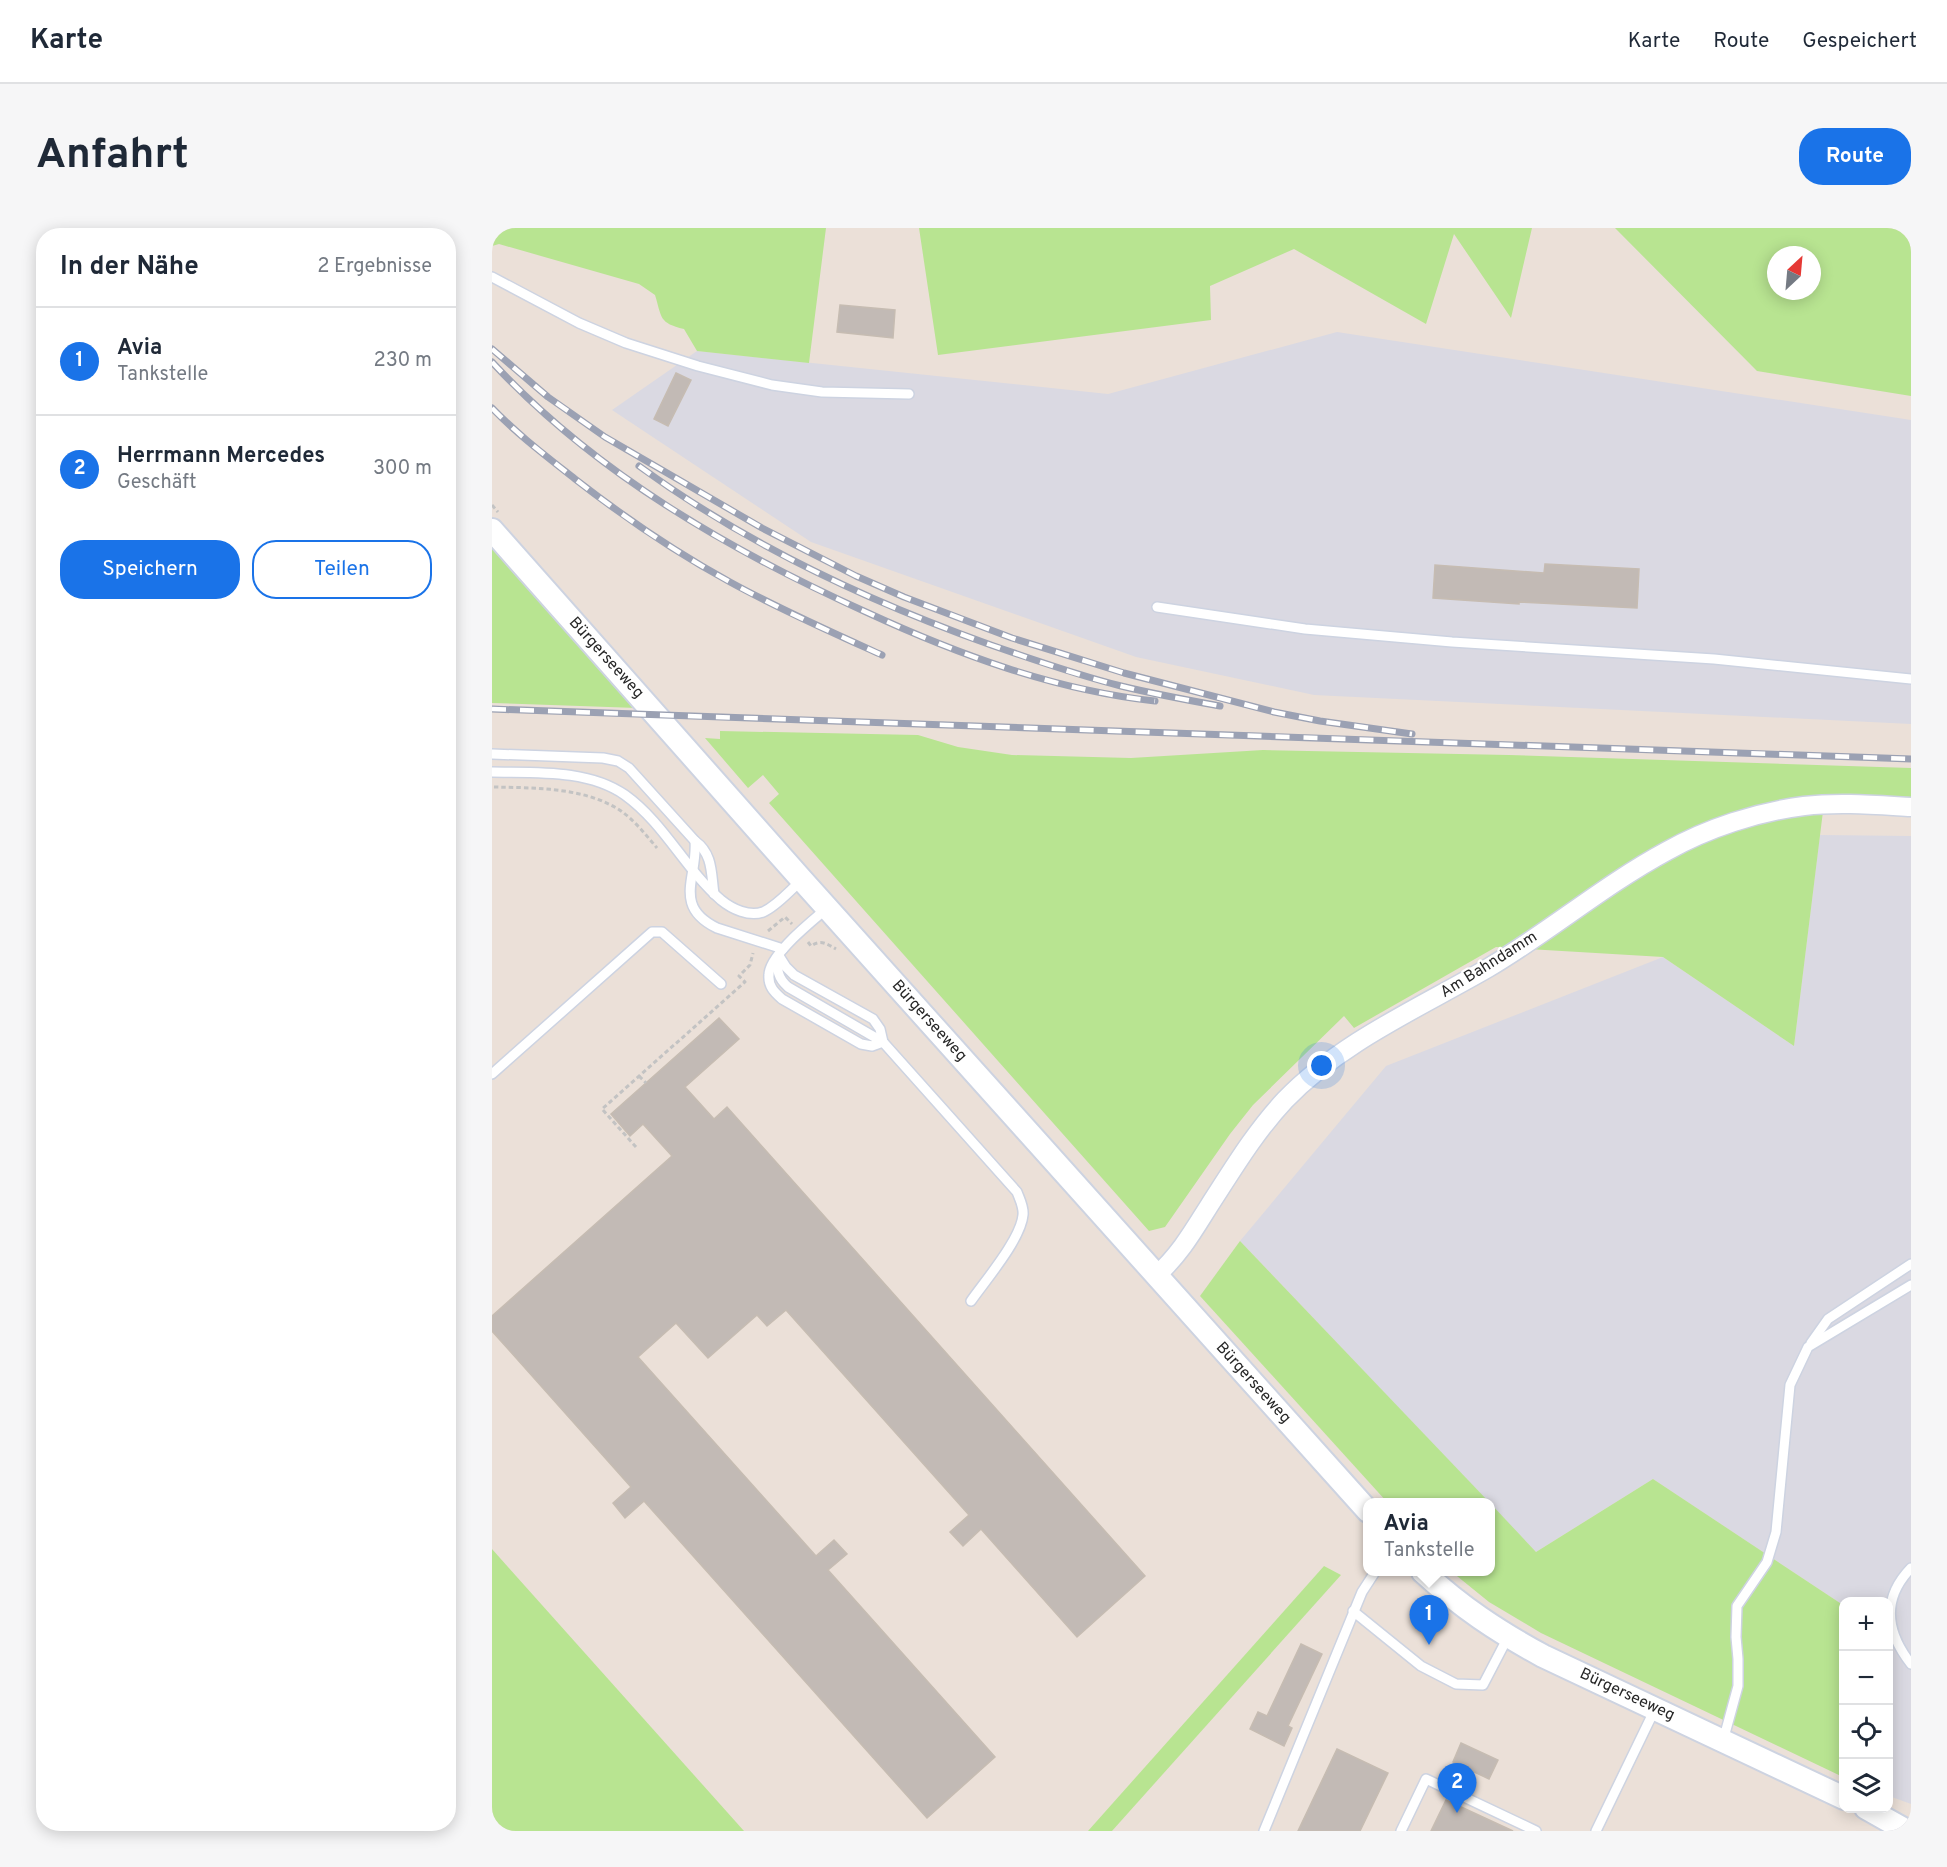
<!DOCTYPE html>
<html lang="de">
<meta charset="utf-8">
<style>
:root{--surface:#fff;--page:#f6f6f7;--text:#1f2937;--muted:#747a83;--line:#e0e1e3;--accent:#1a73e8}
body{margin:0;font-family:Overpass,sans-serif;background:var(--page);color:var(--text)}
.controls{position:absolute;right:18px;bottom:18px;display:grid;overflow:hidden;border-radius:12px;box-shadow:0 3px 15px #0003}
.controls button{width:54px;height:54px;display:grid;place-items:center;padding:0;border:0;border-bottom:2px solid var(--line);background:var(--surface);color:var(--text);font:30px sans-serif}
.compass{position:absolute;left:1275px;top:18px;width:54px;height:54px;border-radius:50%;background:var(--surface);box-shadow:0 3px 15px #0003;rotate:26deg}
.you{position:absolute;left:830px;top:838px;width:21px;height:21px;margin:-15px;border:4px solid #fff;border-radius:50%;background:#1a73e8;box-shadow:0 0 0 9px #1a73e833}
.badge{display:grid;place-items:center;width:39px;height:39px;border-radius:50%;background:var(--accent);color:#fff;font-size:20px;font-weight:700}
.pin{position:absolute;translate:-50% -50px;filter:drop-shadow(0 2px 3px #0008)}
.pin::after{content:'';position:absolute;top:32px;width:21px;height:18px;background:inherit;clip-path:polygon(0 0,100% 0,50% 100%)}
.popup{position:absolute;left:871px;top:1270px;width:132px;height:78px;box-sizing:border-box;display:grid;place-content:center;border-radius:12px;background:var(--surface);filter:drop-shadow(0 2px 4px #0005);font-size:20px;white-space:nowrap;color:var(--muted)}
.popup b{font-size:22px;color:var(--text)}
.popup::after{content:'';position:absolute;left:50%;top:100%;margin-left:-12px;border:12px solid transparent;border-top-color:var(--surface)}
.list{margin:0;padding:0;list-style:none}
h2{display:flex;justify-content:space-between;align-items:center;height:78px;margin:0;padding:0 24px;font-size:26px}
h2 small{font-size:20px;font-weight:400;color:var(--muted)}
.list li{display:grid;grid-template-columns:39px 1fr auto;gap:18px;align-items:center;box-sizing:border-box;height:108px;padding:0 24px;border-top:2px solid var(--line)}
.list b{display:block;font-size:22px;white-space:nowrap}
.list p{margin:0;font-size:20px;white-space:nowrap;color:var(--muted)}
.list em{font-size:20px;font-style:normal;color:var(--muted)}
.actions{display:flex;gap:12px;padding:18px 24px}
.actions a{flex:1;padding:14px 0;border:2px solid var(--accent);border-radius:24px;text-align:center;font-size:21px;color:var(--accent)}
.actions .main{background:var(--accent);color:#fff}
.icon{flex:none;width:33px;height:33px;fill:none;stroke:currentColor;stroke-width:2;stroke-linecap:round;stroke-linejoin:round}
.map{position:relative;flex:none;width:1419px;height:1603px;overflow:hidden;border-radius:24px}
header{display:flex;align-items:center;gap:36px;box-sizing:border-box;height:84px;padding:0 30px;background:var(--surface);border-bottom:2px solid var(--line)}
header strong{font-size:28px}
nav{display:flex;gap:33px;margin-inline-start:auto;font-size:21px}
.intro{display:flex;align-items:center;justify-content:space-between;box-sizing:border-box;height:144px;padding:0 36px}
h1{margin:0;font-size:42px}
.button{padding:15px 27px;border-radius:24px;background:var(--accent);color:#fff;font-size:21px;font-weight:700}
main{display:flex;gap:36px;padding:0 36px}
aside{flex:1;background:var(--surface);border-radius:24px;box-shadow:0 3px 15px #0003}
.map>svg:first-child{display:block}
</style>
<header>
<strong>Karte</strong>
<nav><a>Karte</a><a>Route</a><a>Gespeichert</a></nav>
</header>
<div class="intro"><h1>Anfahrt</h1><a class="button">Route</a></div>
<main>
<aside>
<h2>In der Nähe<small>2 Ergebnisse</small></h2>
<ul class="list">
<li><span class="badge">1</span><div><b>Avia</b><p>Tankstelle</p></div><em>230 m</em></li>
<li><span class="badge">2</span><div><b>Herrmann Mercedes</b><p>Geschäft</p></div><em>300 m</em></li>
</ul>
<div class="actions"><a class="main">Speichern</a><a>Teilen</a></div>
</aside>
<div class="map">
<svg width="1419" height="1603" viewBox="0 0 1419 1603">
<rect width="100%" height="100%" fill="#ebe0d8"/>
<!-- industrial -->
<g fill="#dad9e2">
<polygon points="845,104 1419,192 1419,496 822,467 644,429 319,314 120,182 205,123 616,166"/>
<polygon points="1328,607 1419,608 1419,1576 1397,1568 1396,1374 1352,1374 1351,1377 1161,1251 1044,1324 748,1013 894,838 1171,729 1302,818"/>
</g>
<!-- green -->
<g fill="#b8e491" fill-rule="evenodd">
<path d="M0 0H334L317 135 205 123 192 101C167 95 170 90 163 67L147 56 7 16 0 18Z"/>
<polygon points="427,0 1040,0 1019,90 962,6 934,96 802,21 718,58 719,92 446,127"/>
<path d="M1123 0H1419V168L1265 143ZM1284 27H1320V63H1284Z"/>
<polygon points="0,317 145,480 0,475"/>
<polygon points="228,503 426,507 466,519 520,527 639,530 771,522 1017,527 1419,540 1419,569 1358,566 1333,567 1302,818 1171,729 1004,719 862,800 852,788 761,877 738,906 673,999 657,1003 277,575 287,566 271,547 256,560 213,510 228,511"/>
<polygon points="748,1013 997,1274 895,1274 708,1068"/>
<polygon points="1161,1251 1351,1377 1351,1549 1049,1405 997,1374 960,1344 998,1344 999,1276 1044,1324"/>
<polygon points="0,1321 252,1603 0,1603"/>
<polygon points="832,1338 849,1347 620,1603 596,1603"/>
</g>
<!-- building -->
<g fill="#c2bab5" stroke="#c6bcb2" stroke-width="1.5">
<polygon points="348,77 403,82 401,110 345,104"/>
<polygon points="184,145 199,152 176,198 162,191"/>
<polygon points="1053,336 1147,341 1145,380 1027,374 1027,376 941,370 943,337 1052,345"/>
<polygon points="227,790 247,811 193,859 222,891 235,879 653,1348 585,1409 489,1301 471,1318 458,1304 477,1287 294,1082 275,1098 265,1087 216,1130 184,1095 146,1129 324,1328 342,1312 355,1326 336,1342 503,1529 435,1590 152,1273 133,1290 121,1275 139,1259 0,1103 0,1088 180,928 151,896 138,908 119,886"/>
<polygon points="809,1416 830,1426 796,1498 800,1500 792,1518 758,1501 766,1484 775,1488"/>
<polygon points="969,1515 1006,1532 997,1551 961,1534"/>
<polygon points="845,1521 896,1545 868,1603 806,1603"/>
<polygon points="954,1572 1021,1603 939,1603"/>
</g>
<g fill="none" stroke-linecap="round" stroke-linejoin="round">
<defs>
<g id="service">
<polyline points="0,49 87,95 134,115 206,138 280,157 330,164 417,166"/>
<polyline points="665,379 813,401 960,414 1222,431 1419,451"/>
<path d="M0 526 111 530 126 533 137 540 203 613C221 626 219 645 222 666"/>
<path d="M0 544C43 545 96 541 133 567 172 595 193 641 229 672 240 681 257 689 271 684 285 678 298 662 310 652"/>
<path d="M203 613C206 649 180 678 225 700L291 721"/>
<path d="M334 681C319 694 277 727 277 747 276 758 282 764 290 771L369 816 380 818 391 814"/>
<path d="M287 728C284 742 286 750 296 759L391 814 525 964C528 972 532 979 531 987 529 1011 493 1053 479 1073"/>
<polyline points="287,728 294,739 302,747 381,791 388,801 391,814"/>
<polyline points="0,846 160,704 170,704 229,756"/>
<polyline points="1319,1115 1336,1091 1419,1036"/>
<path d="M1419 1340C1389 1371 1394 1404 1419 1436"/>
<polyline points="861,1383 929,1438 964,1456 991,1457 1016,1409"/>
<polyline points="1231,1513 1246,1458 1246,1431 1244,1409 1245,1378 1275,1334 1284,1304 1298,1157 1316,1119 1419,1057"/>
<polyline points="772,1603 870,1364 883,1344"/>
<polyline points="909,1603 934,1551 1044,1603"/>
<polyline points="1104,1603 1163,1481"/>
</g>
<path id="minor" d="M664 1048C688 1026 700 1005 717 978 741 941 763 904 793 872 849 814 927 780 996 740 1057 704 1112 657 1175 623 1216 600 1265 584 1312 578 1347 574 1383 577 1419 579"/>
<g id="tertiary">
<polyline points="0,302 310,652 876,1283"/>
<path d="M931 1344C969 1379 1005 1403 1051 1428L1352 1570"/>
<polyline points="1374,1580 1415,1603"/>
</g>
</defs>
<!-- service casing -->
<use href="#service" stroke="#cdd3e1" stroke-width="12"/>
<!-- minor casing -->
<use href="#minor" stroke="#cdd3e1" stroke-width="21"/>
<!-- tertiary casing -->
<use href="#tertiary" stroke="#cdd3e1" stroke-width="26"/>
<!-- path -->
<g stroke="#c3c3c3" stroke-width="3" stroke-dasharray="4.5 3" stroke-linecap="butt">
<polyline points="0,277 6,284"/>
<path d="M2 559C43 560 93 559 129 583 143 593 154 607 165 620"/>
<polyline points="276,703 293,689 300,696"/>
<path d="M316 714 319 718C329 711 335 716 344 721"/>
<polyline points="147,848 154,855"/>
<polyline points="144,919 110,881 253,754 247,748 258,737 261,725"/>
</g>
<!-- service -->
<use href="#service" stroke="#fff" stroke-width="9"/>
<!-- minor -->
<use href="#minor" stroke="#fff" stroke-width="18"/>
<!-- tertiary -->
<use href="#tertiary" stroke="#fff" stroke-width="22"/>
<defs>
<g id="rail">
<polyline points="0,121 56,169 113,209 270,300 364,348 412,369 520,410 632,445 782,484 828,493 920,506"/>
<path d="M0 134C103 245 237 322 374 384 465 426 562 462 663 473"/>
<path d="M0 180C25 206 54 228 83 251 132 289 183 324 238 354 287 381 339 404 390 427"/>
<path d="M147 238C254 316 375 373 499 417 542 432 585 447 629 458 662 466 695 472 728 478"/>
<polyline points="0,481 1419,531"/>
</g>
</defs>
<!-- rail casing -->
<use href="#rail" stroke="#9ba1b3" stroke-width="7"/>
<!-- rail -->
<use href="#rail" stroke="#fff" stroke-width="4.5" stroke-dasharray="14" stroke-linecap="butt"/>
</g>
<g text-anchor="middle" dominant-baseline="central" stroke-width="4.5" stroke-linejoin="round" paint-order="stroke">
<!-- street labels -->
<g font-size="16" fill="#272727" stroke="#fff">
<text transform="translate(114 430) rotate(48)">Bürgerseeweg</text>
<text transform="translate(997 737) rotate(-32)">Am Bahndamm</text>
<text transform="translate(437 793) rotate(48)">Bürgerseeweg</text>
<text transform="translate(761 1155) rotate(48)">Bürgerseeweg</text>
<text transform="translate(1135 1467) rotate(25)">Bürgerseeweg</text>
</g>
</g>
</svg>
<div class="controls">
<button>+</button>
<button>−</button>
<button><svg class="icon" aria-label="locate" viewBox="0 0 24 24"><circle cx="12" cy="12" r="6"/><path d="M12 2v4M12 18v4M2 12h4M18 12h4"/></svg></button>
<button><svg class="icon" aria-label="layers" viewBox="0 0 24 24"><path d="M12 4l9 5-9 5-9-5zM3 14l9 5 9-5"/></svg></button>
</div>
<svg class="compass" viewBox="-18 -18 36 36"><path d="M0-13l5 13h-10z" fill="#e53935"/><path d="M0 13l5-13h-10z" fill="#747a83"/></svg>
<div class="you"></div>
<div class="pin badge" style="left:937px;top:1417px">1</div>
<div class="popup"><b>Avia</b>Tankstelle</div>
<div class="pin badge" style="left:965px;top:1585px">2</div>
</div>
</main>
